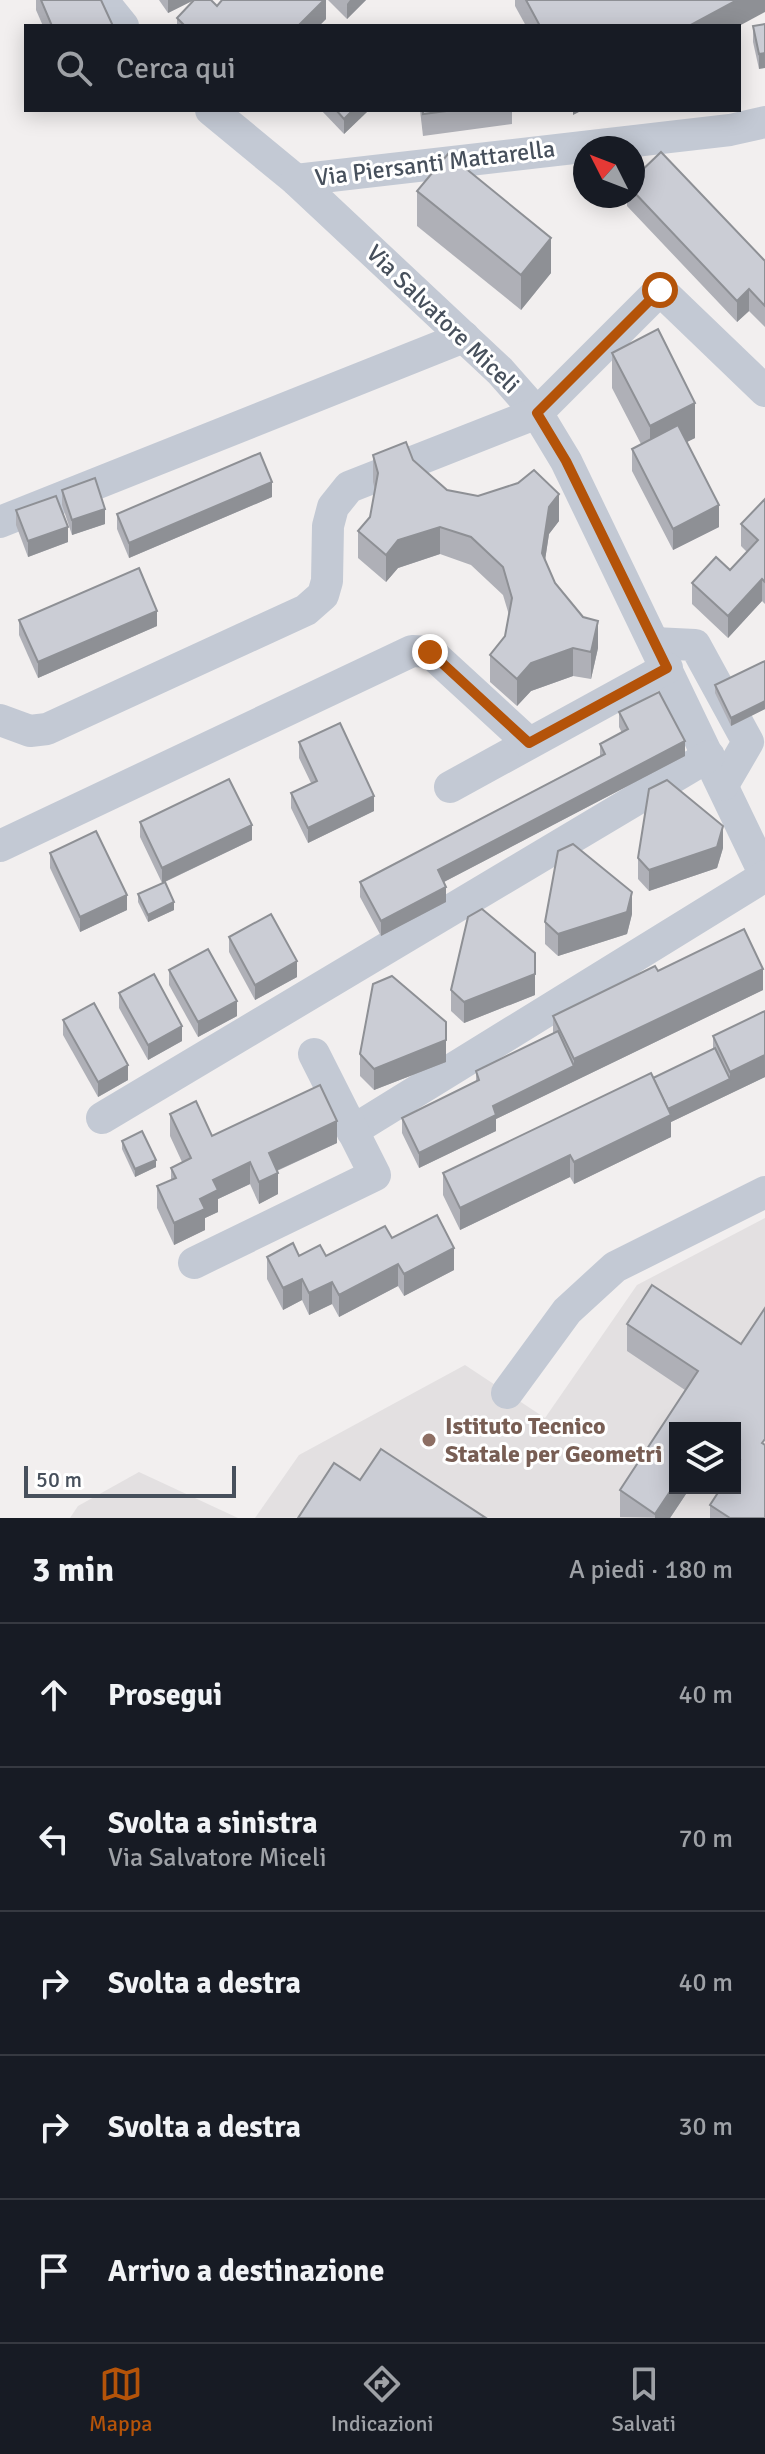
<!DOCTYPE html>
<html lang="it">
<meta charset="utf-8">
<style>
:root{--surface:#171b24;--page:#20242c;--text:#f1f3f6;--muted:#9ea1a6;--line:#363941;--accent:#b45309}
body{margin:0;font-family:Signika,sans-serif;background:var(--page);color:var(--text)}
.controls{position:absolute;right:24px;bottom:24px;display:grid;overflow:hidden;border-radius:0px;box-shadow:0 4px 20px #0003}
.controls button{width:72px;height:72px;display:grid;place-items:center;padding:0;border:0;border-bottom:2px solid var(--line);background:var(--surface);color:var(--text);font:40px sans-serif}
.compass{position:absolute;left:573px;top:136px;width:72px;height:72px;border-radius:50%;background:var(--surface);box-shadow:0 4px 20px #0003;rotate:312deg}
.scale{position:absolute;left:24px;bottom:20px;width:212px;box-sizing:border-box;padding-left:8px;border:4px solid #47505c;border-top:0;font-size:22px;line-height:28px;white-space:nowrap;color:#47505c;-webkit-text-stroke:6px #fff;paint-order:stroke}
.stop{position:absolute;width:24px;height:24px;margin:-18px;border:6px solid #b45309;border-radius:50%;background:#fff}
.stop.end{background:#b45309;border-color:#fff;box-shadow:0 2px 8px #0008}
.list{margin:0;padding:0;list-style:none}
h2{display:flex;justify-content:space-between;align-items:center;height:104px;margin:0;padding:0 32px;font-size:34px}
h2 small{font-size:26px;font-weight:400;color:var(--muted)}
.list li{display:grid;grid-template-columns:52px 1fr auto;gap:24px;align-items:center;box-sizing:border-box;height:144px;padding:0 32px;border-top:2px solid var(--line)}
.list b{display:block;font-size:30px;white-space:nowrap}
.list p{margin:0;font-size:26px;white-space:nowrap;color:var(--muted)}
.list em{font-size:26px;font-style:normal;color:var(--muted)}
.icon{flex:none;width:44px;height:44px;fill:none;stroke:currentColor;stroke-width:2;stroke-linecap:round;stroke-linejoin:round}
.map{position:relative;flex:none;width:765px;height:1518px;overflow:hidden}
.search{position:absolute;background:var(--surface);box-shadow:0 4px 20px #0003;left:24px;right:24px;top:24px;height:88px;display:flex;align-items:center;gap:20px;box-sizing:border-box;padding:0 28px;border-radius:0px;color:var(--muted);font-size:30px}
.sheet{height:824px;background:var(--surface)}
nav{display:flex;justify-content:space-around;align-items:center;box-sizing:border-box;height:112px;border-top:2px solid var(--line);background:var(--surface);font-size:22px;color:var(--muted)}
nav a{display:grid;justify-items:center;gap:4px}
nav .on{color:var(--accent)}
.map>svg:first-child{display:block}
</style>
<div class="map">
<svg width="765" height="1518" viewBox="0 0 765 1518">
<rect width="100%" height="100%" fill="#f2efef"/>
<!-- education -->
<g fill="#e3e0e1" fill-rule="evenodd">
<path d="M765 1218V1518H255L299 1455 465 1365 545 1418 637 1285ZM675 1428H735V1488H675Z"/>
<polygon points="139,1472 238,1518 70,1518 78,1506"/>
</g>
<g fill="none" stroke-linecap="round" stroke-linejoin="round">
<!-- minor -->
<g stroke="#c3c9d4" stroke-width="32">
<polyline points="102,0 123,26"/>
<polyline points="211,110 296,180 500,371 537,413 566,461 765,875"/>
<polyline points="296,180 730,130 765,122"/>
<polyline points="0,522 464,337"/>
<polyline points="654,643 695,645 748,742 723,785"/>
<polyline points="0,720 30,731 47,729 306,610 323,595 327,581 328,526 333,507 349,487 537,413 660,290 765,391"/>
<polyline points="450,787 667,668"/>
<polyline points="0,846 412,651 430,652 529,743"/>
<polyline points="102,1118 709,756"/>
<polyline points="352,1131 765,876"/>
<polyline points="194,1263 375,1175 314,1054"/>
<polyline points="507,1393 567,1311 615,1267 765,1192"/>
</g>
</g>
<!-- wall -->
<g fill="#afb0b7">
<polygon points="36,0 101,0 113,26 43,26 36,10"/>
<polygon points="159,0 194,0 168,13"/>
<polygon points="326,0 326,19 319,26 177,26 177,18 217,6"/>
<polygon points="328,0 366,0 347,19"/>
<polygon points="515,0 765,0 739,26 526,26 515,6"/>
<polygon points="765,24 759,69 753,42 753,26"/>
<polygon points="321,110 369,110 344,134"/>
<polygon points="420,110 512,110 512,124 423,136"/>
<polygon points="633,179 765,261 765,327 749,311 737,322 627,206 627,196 633,196"/>
<polygon points="417,191 551,273 521,310 417,226"/>
<polygon points="612,353 695,438 686,442 719,527 673,550 632,471 632,449 641,444 612,388"/>
<polygon points="373,455 413,460 447,490 559,521 549,534 545,560 555,583 598,648 591,679 573,676 531,691 517,706 490,682 490,655 505,636 509,615 503,595 471,565 440,554 398,568 386,582 358,558 358,531 370,517 375,490 373,482"/>
<polygon points="62,490 105,524 72,535 62,505"/>
<polygon points="272,497 129,558 117,529 117,514"/>
<polygon points="765,499 765,604 762,601 728,638 692,604 692,583 730,570 747,552 741,546 741,524"/>
<polygon points="16,510 68,542 28,557 16,525"/>
<polygon points="19,620 157,626 38,678 19,635"/>
<polygon points="765,661 765,709 731,726 715,693 715,685"/>
<polygon points="619,712 685,756 444,882 446,902 381,936 360,897 360,882 600,756 600,744 622,733 619,727"/>
<polygon points="299,742 374,811 308,843 291,808 291,793 311,783 299,758"/>
<polygon points="140,822 252,840 165,882 174,910 148,922 138,902 138,894 162,883 140,837"/>
<polygon points="723,848 717,868 649,891 638,879 638,858"/>
<polygon points="50,853 127,910 80,932 50,868"/>
<polygon points="632,914 627,934 558,956 545,944 545,922"/>
<polygon points="229,937 297,977 255,1000 229,952"/>
<polygon points="169,970 237,1016 198,1037 169,985"/>
<polygon points="658,971 763,990 496,1119 496,1131 419,1168 402,1133 402,1118 476,1081 476,1071 553,1033 553,1016"/>
<polygon points="451,990 535,995 464,1023 451,1011"/>
<polygon points="119,993 182,1041 148,1060 119,1008"/>
<polygon points="63,1020 128,1080 98,1097 63,1035"/>
<polygon points="713,1036 765,1077 671,1122 671,1137 574,1184 570,1177 460,1230 443,1195 443,1173 653,1078 713,1049"/>
<polygon points="360,1054 446,1062 374,1090 360,1076"/>
<polygon points="170,1114 212,1136 337,1143 277,1171 278,1194 259,1204 250,1184 218,1199 218,1212 205,1218 205,1230 174,1245 157,1208 157,1186 171,1180 171,1168 182,1162 170,1136"/>
<polygon points="122,1141 156,1167 135,1177 122,1149"/>
<polygon points="392,1238 454,1270 404,1296 398,1286 339,1317 332,1304 309,1315 302,1300 283,1310 267,1279 267,1257 326,1256"/>
<polygon points="627,1324 741,1344 765,1518 710,1518 710,1505 735,1488 735,1428 675,1428 675,1488 690,1488 670,1518 620,1517 620,1490 685,1390 627,1351"/>
</g>
<!-- shaded-wall -->
<g fill="#8e9095">
<polygon points="168,0 194,0 168,13"/>
<polygon points="324,0 326,0 326,19 319,26 298,26"/>
<polygon points="350,0 366,0 347,19 347,4"/>
<polygon points="737,0 765,0 765,12 739,26 689,26"/>
<polygon points="765,53 765,68 759,69 759,54"/>
<polygon points="353,110 369,110 344,134 344,119"/>
<polygon points="573,110 583,110 573,115"/>
<polygon points="551,238 551,273 521,310 521,275"/>
<polygon points="749,289 749,311 737,322 737,301"/>
<polygon points="695,403 695,438 650,461 650,426"/>
<polygon points="272,482 272,497 129,558 129,543"/>
<polygon points="559,494 559,521 549,534 542,580 542,553 549,507"/>
<polygon points="719,505 719,527 673,550 673,529"/>
<polygon points="105,509 105,524 72,535 72,520"/>
<polygon points="68,527 68,542 28,557 28,541"/>
<polygon points="440,527 440,554 398,568 386,582 386,555 398,540"/>
<polygon points="762,579 762,601 728,638 728,616"/>
<polygon points="157,611 157,626 38,678 38,662"/>
<polygon points="598,621 598,648 591,679 591,652"/>
<polygon points="573,648 573,676 531,691 517,706 517,679 531,663"/>
<polygon points="765,701 765,709 731,726 731,718"/>
<polygon points="685,741 685,756 438,885 438,870"/>
<polygon points="374,796 374,811 308,843 308,828"/>
<polygon points="252,825 252,840 162,883 162,868"/>
<polygon points="723,826 723,848 717,868 649,891 649,870"/>
<polygon points="446,887 446,902 381,936 381,921"/>
<polygon points="632,892 632,914 627,934 558,956 558,934"/>
<polygon points="127,895 127,910 80,932 80,917"/>
<polygon points="174,902 174,910 148,922 148,915"/>
<polygon points="535,953 535,995 464,1023 464,1002"/>
<polygon points="297,961 297,977 255,1000 255,985"/>
<polygon points="763,969 763,990 496,1119 496,1131 419,1168 419,1153 493,1106 574,1066 574,1059"/>
<polygon points="237,1001 237,1016 198,1037 198,1022"/>
<polygon points="182,1026 182,1041 148,1060 148,1045"/>
<polygon points="446,1040 446,1062 374,1090 374,1069"/>
<polygon points="765,1055 765,1077 671,1122 671,1137 574,1184 574,1162 666,1110 730,1079 730,1072"/>
<polygon points="128,1065 128,1080 98,1097 98,1082"/>
<polygon points="337,1121 337,1143 269,1174 269,1153"/>
<polygon points="570,1155 570,1177 460,1230 460,1208"/>
<polygon points="156,1160 156,1167 135,1177 135,1169"/>
<polygon points="250,1162 250,1184 218,1199 218,1212 205,1218 205,1230 174,1245 174,1223 200,1199 213,1180"/>
<polygon points="278,1173 278,1194 259,1204 259,1182"/>
<polygon points="454,1248 454,1270 404,1296 404,1274"/>
<polygon points="398,1264 398,1286 339,1317 339,1295"/>
<polygon points="302,1279 302,1300 283,1310 283,1288"/>
<polygon points="332,1282 332,1304 309,1315 309,1293"/>
<polygon points="675,1484 675,1488 690,1488 670,1518 655,1518 655,1514"/>
</g>
<!-- building -->
<g fill="#cbcdd5" stroke="#8e9095" stroke-width="2">
<polygon points="41,0 101,0 113,26 52,26"/>
<polygon points="194,0 211,0 217,6 222,0 324,0 298,26 185,26 177,18"/>
<polygon points="526,0 737,0 689,26 540,26"/>
<polygon points="765,24 765,53 759,54 753,26"/>
<polygon points="336,110 353,110 344,119"/>
<polygon points="423,110 454,110 423,114"/>
<polygon points="661,152 765,261 765,306 749,289 737,301 633,191 633,179"/>
<polygon points="448,154 551,238 521,275 417,191"/>
<polygon points="658,329 695,403 650,426 612,353"/>
<polygon points="678,425 719,505 673,529 632,449"/>
<polygon points="406,442 413,460 447,490 478,496 518,483 534,470 559,494 549,507 542,553 555,583 583,617 598,621 591,652 573,648 531,663 517,679 490,655 505,636 512,598 503,567 471,537 440,527 398,540 386,555 358,531 370,517 378,473 373,455"/>
<polygon points="260,453 272,482 129,543 117,514"/>
<polygon points="95,478 105,509 72,520 62,490"/>
<polygon points="56,496 68,527 28,541 16,510"/>
<polygon points="765,499 765,582 762,579 728,616 692,583 716,557 730,570 758,540 741,524"/>
<polygon points="139,568 157,611 38,662 19,620"/>
<polygon points="765,661 765,701 731,718 715,685"/>
<polygon points="659,692 685,741 438,870 446,887 381,921 360,882 605,754 600,744 628,729 619,712"/>
<polygon points="340,723 374,796 308,828 291,793 317,781 299,742"/>
<polygon points="229,779 252,825 162,868 140,822"/>
<polygon points="667,780 723,826 717,847 649,870 638,858 649,789"/>
<polygon points="96,831 127,895 80,917 50,853"/>
<polygon points="573,844 632,892 627,912 558,934 545,922 558,851"/>
<polygon points="165,882 174,902 148,915 138,894"/>
<polygon points="482,909 535,953 535,974 464,1002 451,990 468,917"/>
<polygon points="271,914 297,961 255,985 229,937"/>
<polygon points="744,929 763,969 574,1059 553,1016 655,966 658,971"/>
<polygon points="208,949 237,1001 198,1022 169,970"/>
<polygon points="154,974 182,1026 148,1045 119,993"/>
<polygon points="392,976 446,1022 446,1040 374,1069 360,1054 373,984"/>
<polygon points="94,1003 128,1065 98,1082 63,1020"/>
<polygon points="765,1011 765,1055 730,1072 713,1036"/>
<polygon points="558,1031 574,1066 493,1106 496,1115 419,1153 402,1118 479,1080 476,1071"/>
<polygon points="715,1048 730,1079 668,1109 653,1078"/>
<polygon points="651,1073 671,1115 574,1162 570,1155 460,1208 443,1173"/>
<polygon points="320,1085 337,1121 269,1153 278,1173 259,1182 250,1162 213,1180 218,1190 200,1199 205,1209 174,1223 157,1186 176,1178 171,1168 191,1158 170,1114 196,1101 212,1136"/>
<polygon points="142,1131 156,1160 135,1169 122,1141"/>
<polygon points="437,1215 454,1248 404,1274 398,1264 339,1295 332,1282 309,1293 302,1279 283,1288 267,1257 293,1243 299,1256 320,1245 326,1256 385,1226 392,1238"/>
<polygon points="652,1285 741,1344 765,1308 765,1439 762,1443 765,1445 765,1518 730,1518 710,1505 721,1488 735,1488 735,1467 740,1460 735,1457 735,1428 675,1428 675,1484 655,1514 620,1490 698,1371 627,1324"/>
<polygon points="381,1449 486,1518 298,1518 334,1463 360,1480"/>
</g>
<g fill="none" stroke-linecap="round" stroke-linejoin="round">
<!-- route -->
<polyline stroke="#b45309" stroke-width="10" points="430,652 529,743 667,668 566,461 537,413 660,290"/>
</g>
<!-- markers -->
<circle fill="#8d6e63" stroke="#fff" stroke-width="3" cx="429" cy="1440" r="8"/>
<g text-anchor="middle" dominant-baseline="central" stroke-width="6" stroke-linejoin="round" paint-order="stroke">
<!-- street labels -->
<g font-size="24" fill="#47505c" stroke="#fff">
<text transform="translate(435 163) rotate(-7)">Via Piersanti Mattarella</text>
<text transform="translate(443 319) rotate(44)">Via Salvatore Miceli</text>
</g>
<!-- education labels -->
<g font-size="24" font-weight="bold" fill="#785e54" stroke="#fff" text-anchor="start">
<text x="445" y="1426">Istituto Tecnico<tspan x="445" dy="28">Statale per Geometri</tspan></text>
</g>
</g>
</svg>
<div class="controls">
<button><svg class="icon" aria-label="layers" viewBox="0 0 24 24"><path d="M12 4l9 5-9 5-9-5zM3 14l9 5 9-5"/></svg></button>
</div>
<svg class="compass" viewBox="-18 -18 36 36"><path d="M0-13l5 13h-10z" fill="#e53935"/><path d="M0 13l5-13h-10z" fill="#9ea1a6"/></svg>
<div class="scale">50 m</div>
<div class="stop" style="left:660px;top:290px"></div>
<div class="stop end" style="left:430px;top:652px"></div>
<div class="search"><svg class="icon" aria-label="search" viewBox="0 0 24 24"><circle cx="10" cy="10" r="6"/><path d="M15 15l6 6"/></svg>Cerca qui</div>
</div>
<section class="sheet">
<h2>3 min<small>A piedi · 180 m</small></h2>
<ul class="list">
<li><svg class="icon" aria-label="ahead" viewBox="0 0 24 24"><path d="M12 20V5M6 11l6-6 6 6"/></svg><div><b>Prosegui</b></div><em>40 m</em></li>
<li><svg class="icon" aria-label="left" viewBox="0 0 24 24"><path d="M17 20v-9H6M10 6l-5 5 5 5"/></svg><div><b>Svolta a sinistra</b><p>Via Salvatore Miceli</p></div><em>70 m</em></li>
<li><svg class="icon" aria-label="right" viewBox="0 0 24 24"><path d="M7 20v-9h11M14 6l5 5-5 5"/></svg><div><b>Svolta a destra</b></div><em>40 m</em></li>
<li><svg class="icon" aria-label="right" viewBox="0 0 24 24"><path d="M7 20v-9h11M14 6l5 5-5 5"/></svg><div><b>Svolta a destra</b></div><em>30 m</em></li>
<li><svg class="icon" aria-label="arrive" viewBox="0 0 24 24"><path d="M6 21V4h12l-3 4 3 4H6"/></svg><div><b>Arrivo a destinazione</b></div></li>
</ul>
</section>
<nav>
<a class="on"><svg class="icon" aria-label="map" viewBox="0 0 24 24"><path d="M3 6l6-2 6 2 6-2v14l-6 2-6-2-6 2zM9 4v14M15 6v14"/></svg>Mappa</a>
<a><svg class="icon" aria-label="directions" viewBox="0 0 24 24"><path d="M12 3l9 9-9 9-9-9zM9 14v-3h6M13 9l2 2-2 2"/></svg>Indicazioni</a>
<a><svg class="icon" aria-label="saved" viewBox="0 0 24 24"><path d="M7 4h10v16l-5-4-5 4z"/></svg>Salvati</a>
</nav>
